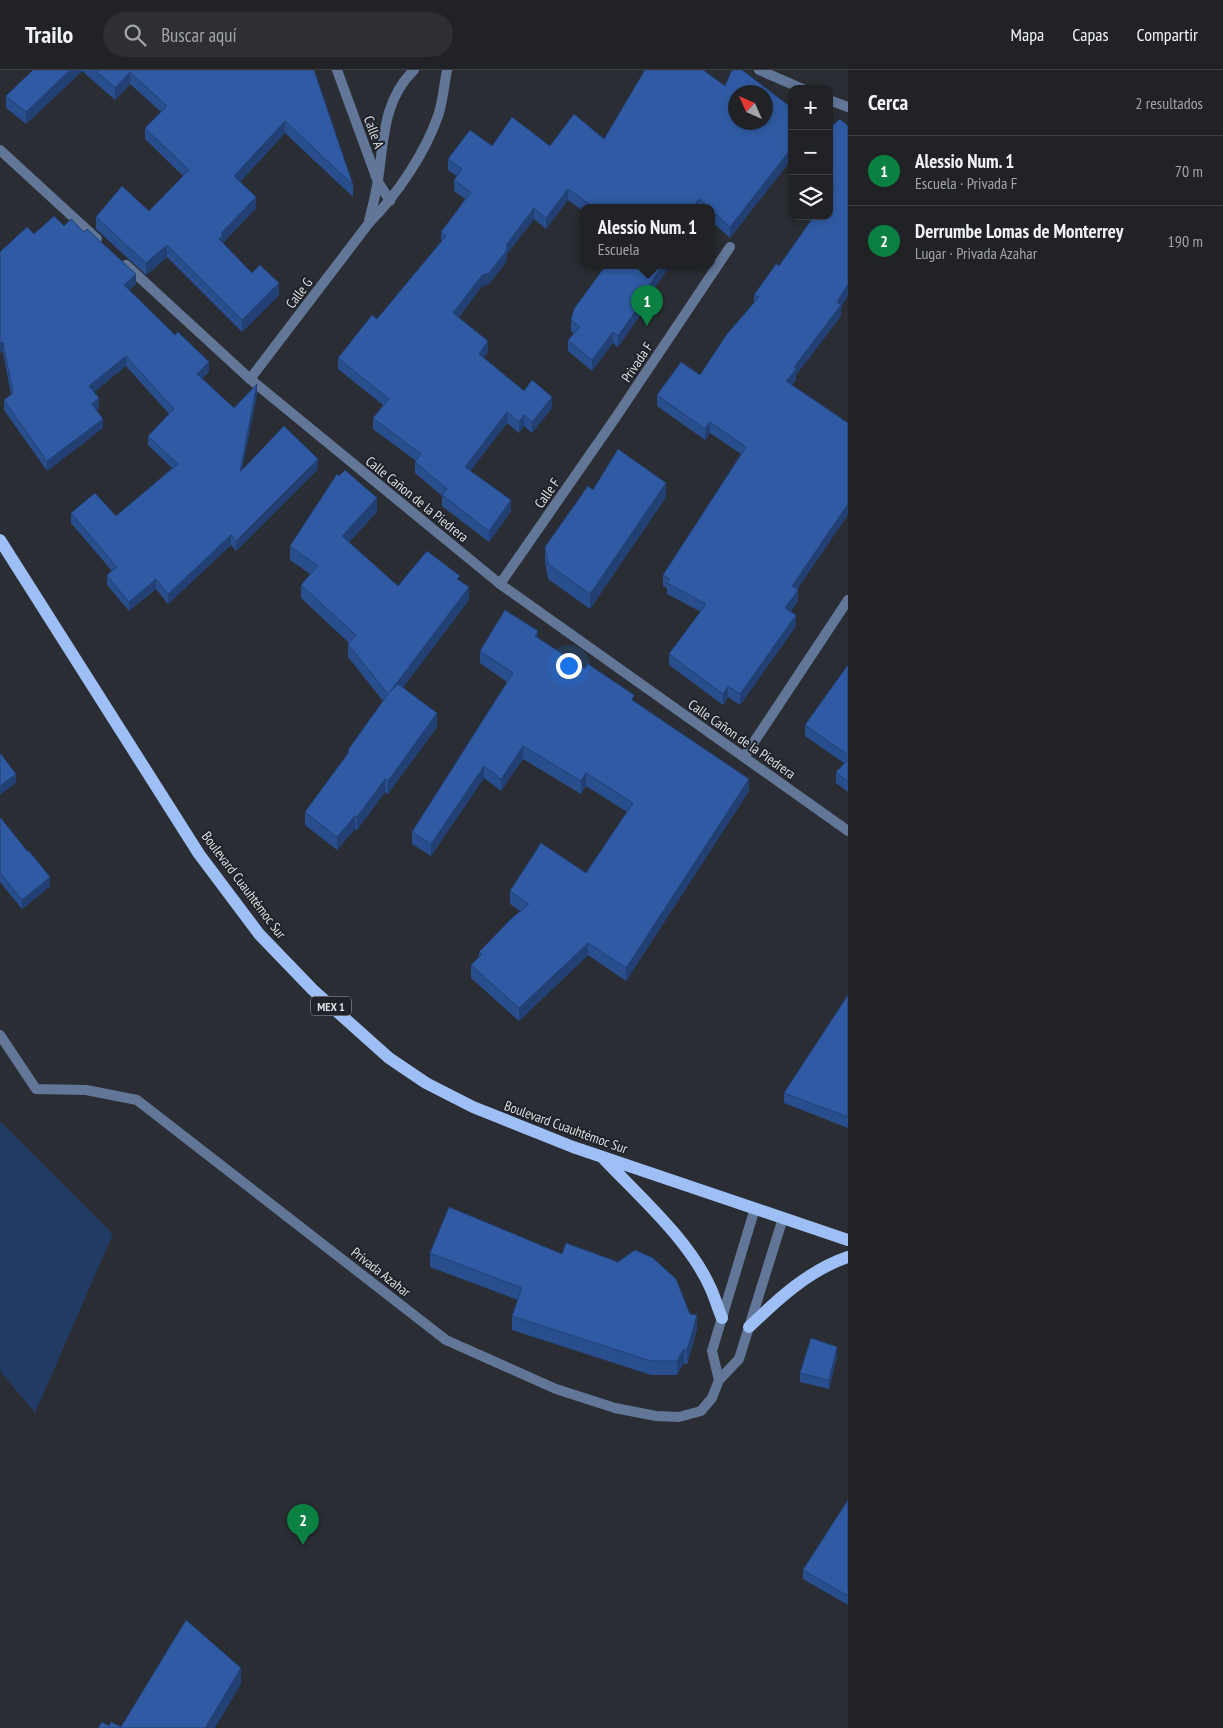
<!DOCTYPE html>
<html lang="es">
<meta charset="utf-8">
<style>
:root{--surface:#202226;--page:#2d2f32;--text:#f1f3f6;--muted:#a2a4a7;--line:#3d3f43;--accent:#0b8043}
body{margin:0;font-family:"PT Sans Narrow",sans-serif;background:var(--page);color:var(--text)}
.controls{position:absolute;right:15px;top:15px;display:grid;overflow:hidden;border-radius:10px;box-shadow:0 2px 8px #0003}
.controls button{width:45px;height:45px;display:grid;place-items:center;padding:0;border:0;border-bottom:1px solid var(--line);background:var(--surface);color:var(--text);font:25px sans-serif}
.compass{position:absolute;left:728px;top:15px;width:45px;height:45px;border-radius:50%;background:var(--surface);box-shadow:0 2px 8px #0003;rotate:315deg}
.you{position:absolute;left:568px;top:595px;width:18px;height:18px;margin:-12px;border:4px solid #fff;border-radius:50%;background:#1a73e8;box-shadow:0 0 0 8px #1a73e833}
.badge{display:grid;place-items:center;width:32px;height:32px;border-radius:50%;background:var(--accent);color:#fff;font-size:16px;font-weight:700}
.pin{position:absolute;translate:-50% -41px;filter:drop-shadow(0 1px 2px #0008)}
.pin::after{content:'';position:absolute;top:26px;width:18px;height:15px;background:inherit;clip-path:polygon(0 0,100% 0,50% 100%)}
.popup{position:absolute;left:580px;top:134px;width:135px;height:65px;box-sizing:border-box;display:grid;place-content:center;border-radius:10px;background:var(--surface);filter:drop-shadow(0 1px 4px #0005);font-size:16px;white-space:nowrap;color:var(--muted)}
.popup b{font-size:19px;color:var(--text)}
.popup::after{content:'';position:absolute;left:50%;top:100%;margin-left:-10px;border:10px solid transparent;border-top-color:var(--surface)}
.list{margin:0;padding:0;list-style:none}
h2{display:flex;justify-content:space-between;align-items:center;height:65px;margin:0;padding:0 20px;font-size:21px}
h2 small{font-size:16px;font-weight:400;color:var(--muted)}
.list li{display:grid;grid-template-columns:32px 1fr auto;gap:15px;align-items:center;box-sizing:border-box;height:70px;padding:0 20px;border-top:1px solid var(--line)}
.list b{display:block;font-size:19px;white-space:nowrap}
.list p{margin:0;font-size:16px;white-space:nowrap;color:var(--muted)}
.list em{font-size:16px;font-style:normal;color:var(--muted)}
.icon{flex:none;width:28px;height:28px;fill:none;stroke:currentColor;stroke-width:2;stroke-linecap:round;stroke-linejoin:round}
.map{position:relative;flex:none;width:848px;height:1658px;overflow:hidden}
header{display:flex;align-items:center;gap:30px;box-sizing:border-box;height:70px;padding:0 25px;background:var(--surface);border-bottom:1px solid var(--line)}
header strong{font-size:24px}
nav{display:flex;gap:28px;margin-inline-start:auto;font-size:18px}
.search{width:350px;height:45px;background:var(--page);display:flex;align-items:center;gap:12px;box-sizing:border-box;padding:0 18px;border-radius:28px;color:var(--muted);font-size:19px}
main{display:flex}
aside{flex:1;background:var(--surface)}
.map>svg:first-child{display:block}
</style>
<header>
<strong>Trailo</strong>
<div class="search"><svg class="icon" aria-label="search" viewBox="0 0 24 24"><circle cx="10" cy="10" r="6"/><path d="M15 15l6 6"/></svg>Buscar aquí</div>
<nav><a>Mapa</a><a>Capas</a><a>Compartir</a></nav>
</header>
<main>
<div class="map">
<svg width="848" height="1658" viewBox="0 0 848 1658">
<rect width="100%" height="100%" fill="#2a2d33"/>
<!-- green -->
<polygon fill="#223b65" points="0,1051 113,1164 35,1343 0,1301"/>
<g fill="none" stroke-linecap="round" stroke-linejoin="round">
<!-- minor -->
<g stroke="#627698" stroke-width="10">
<polyline points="337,0 378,112 390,131"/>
<polyline points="759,0 803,19"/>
<polyline points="829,30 848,37"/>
<polyline points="0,80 97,169"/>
<path d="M369 151C372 138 376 124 378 110 384 70 383 30 414 0"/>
<polyline points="126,195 250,309 500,514 848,761"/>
<path d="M250 309 369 153C397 125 425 83 438 46 443 31 444 15 447 0"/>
<polyline points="500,514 616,347 730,177"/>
<polyline points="744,687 848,530"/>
<polyline points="0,965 36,1019 86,1020 137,1030 446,1270 556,1319 615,1338 656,1346 679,1347 701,1341 712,1328 719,1310 739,1289 783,1148"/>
<polyline points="719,1310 712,1281 755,1138"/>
</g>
<!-- primary -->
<g stroke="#9ebff6" stroke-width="12">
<polyline points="0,470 199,784 259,864 313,920 389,988 426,1013 473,1037 573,1077 848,1170"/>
<path d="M604 1089C640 1127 690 1171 711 1219 715 1228 718 1239 722 1248"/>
<path d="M749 1257C778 1229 809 1200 848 1187"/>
</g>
</g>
<!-- wall -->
<g fill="#294e8d">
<polygon points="33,0 314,0 353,115 353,127 285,63 240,112 256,138 223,173 252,203 279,225 242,262 167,187 146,205 96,159 96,147 149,141 183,106 145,69 145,58 161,42 130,14 115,30 82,1 26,54 6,38 6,26"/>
<polygon points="725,16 792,38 792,93 790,91 730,168 711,151 711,137 583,137 583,141 568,130 546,159 534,149 507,184 507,191 489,214 482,216 459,247 488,282 484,288 524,321 552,338 532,363 524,356 519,363 507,353 470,401 511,441 489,472 442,436 442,426 415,403 415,392 416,391 373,359 373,348 383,335 338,299 338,288 377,249 441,172 441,162 465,129 454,121 454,110 457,106 448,100 448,89 492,76 550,76 604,69"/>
<polygon points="848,56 848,225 841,237 841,246 796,305 796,310 792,315 798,531 790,542 796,556 740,635 728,627 723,635 669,595 669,584 701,542 667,524 667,518 663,516 663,505 741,384 710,363 705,370 657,336 657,325 700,305 754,233 754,225 779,196 829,146 829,59"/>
<polygon points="64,156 136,214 129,220 209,302 202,308 234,338 257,324 242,399 318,399 236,481 231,475 168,534 156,519 129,541 107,515 107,505 112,501 71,453 71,443 116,446 172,398 148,375 148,366 169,344 126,296 94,322 99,338 96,340 103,358 47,401 4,340 4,330 11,325 3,282 0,283 34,164"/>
<polygon points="648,227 648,234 618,277 613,273 592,301 568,281 568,270 574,264 571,261 571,250"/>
<polygon points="593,420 666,427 590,539 548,509 545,492 545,477"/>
<polygon points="377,442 349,472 398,516 460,510 469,530 403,617 437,657 388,724 385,722 357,760 355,759 337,780 305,755 305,742 348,684 348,680 383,631 348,587 348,574 349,573 301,528 301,515 310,504 290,490 290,476"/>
<polygon points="538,568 634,631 749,721 626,911 588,885 519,951 471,908 471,895 479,887 479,882 520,841 510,834 510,821 586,803 627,742 586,716 581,724 523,689 501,721 484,708 431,786 412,774 412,762 507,612 480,593 480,581"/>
<polygon points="848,595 848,722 836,713 836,702 844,693 805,666 805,655"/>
<polygon points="0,747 50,816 22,839 0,812"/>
<polygon points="848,925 848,1058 784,1033 784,1023"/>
<polygon points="430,1183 690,1244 697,1259 687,1294 684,1293 677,1305 651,1305 512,1260 512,1246 518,1230 430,1197"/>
<polygon points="837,1286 829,1319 800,1312 800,1303"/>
<polygon points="848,1430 848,1535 803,1509 803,1500"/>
</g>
<!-- shaded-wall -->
<g fill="#224073">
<polygon points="70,0 82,0 82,1 26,54 26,42"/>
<polygon points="130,2 130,14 115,30 115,18"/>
<polygon points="285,51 285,63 234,118 234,106"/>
<polygon points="790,80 790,91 730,168 730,157"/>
<polygon points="568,119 568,130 546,159 546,148"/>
<polygon points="256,127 256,138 223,173 219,169 221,163"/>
<polygon points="699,129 699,137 693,137"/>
<polygon points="534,138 534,149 507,184 507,191 489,214 482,216 453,254 453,243"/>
<polygon points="167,175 167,187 146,205 146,193"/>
<polygon points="663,195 671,195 648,227 648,234 618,277 618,266 645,221"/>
<polygon points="136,204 136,214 124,225 124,215"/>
<polygon points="279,213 279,225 242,262 242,250"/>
<polygon points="848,214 848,225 841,237 841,246 796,305 796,310 786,322 786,311 794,297"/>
<polygon points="613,262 613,273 592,301 592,290"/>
<polygon points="488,271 488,282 479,295 479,284"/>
<polygon points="3,272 3,282 0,283 0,274"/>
<polygon points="126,286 126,296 89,326 89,316"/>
<polygon points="209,292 209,302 197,314 197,304"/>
<polygon points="257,314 257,324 240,411 240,402"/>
<polygon points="552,327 552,338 532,363 532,352"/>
<polygon points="99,328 99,338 92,344 92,334"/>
<polygon points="507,342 507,353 465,408 465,397"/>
<polygon points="524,345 524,356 519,363 519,352"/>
<polygon points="103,349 103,358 47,401 47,391"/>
<polygon points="710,352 710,363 705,370 705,359"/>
<polygon points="318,389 318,399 236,481 236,471"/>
<polygon points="666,413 666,427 590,539 590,524"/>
<polygon points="377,428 377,442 342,480 342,466"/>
<polygon points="511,430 511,441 489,472 489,461"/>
<polygon points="848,434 848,445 792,527 792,516"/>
<polygon points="231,465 231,475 168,534 168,524"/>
<polygon points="156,509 156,519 129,541 129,532"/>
<polygon points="469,517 469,530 389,636 389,623"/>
<polygon points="798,520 798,531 785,549 785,538"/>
<polygon points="796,545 796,556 740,635 740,624"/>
<polygon points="538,561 538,574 535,566"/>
<polygon points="728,616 728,627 723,635 723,624"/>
<polygon points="437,643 437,657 388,724 388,711"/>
<polygon points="523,676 523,689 501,721 501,709"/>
<polygon points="484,696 484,708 431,786 431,774"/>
<polygon points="586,703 586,716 581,724 581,711"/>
<polygon points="16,704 16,713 0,725 0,716"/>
<polygon points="385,709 385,722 357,760 357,747"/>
<polygon points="749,709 749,721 626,911 626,898"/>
<polygon points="355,746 355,759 337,780 337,767"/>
<polygon points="50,807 50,816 22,839 22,830"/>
<polygon points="588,873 588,885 519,951 519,938"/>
<polygon points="697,1245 697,1259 687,1294 687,1280"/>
<polygon points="837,1277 837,1286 829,1319 829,1310"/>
<polygon points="684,1279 684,1293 677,1305 677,1291"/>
<polygon points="241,1598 241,1614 215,1658 205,1658"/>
</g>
<!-- building -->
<g fill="#305ba4" stroke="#224073" fill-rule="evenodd">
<polygon points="33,0 70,0 26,42 6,26"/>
<polygon points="95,0 314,0 353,115 285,51 234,106 256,127 221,163 223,165 219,169 252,203 260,195 279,213 242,250 167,175 146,193 96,147 122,116 149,141 189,100 145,58 167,36 130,2 115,18"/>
<path d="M645 0H703L725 16 732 0H742L792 38V82L790 80 730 157 711 140V137H708L699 129 693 137H593L568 119 546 148 534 138 507 174V180L489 203 482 205 453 243 488 271 479 284 524 321 532 310 552 327 532 352 524 345 519 352 507 342 465 397 511 430 489 461 442 425 447 419 415 392 421 384 373 348 389 329 338 288 372 245 377 249 446 166 441 162 471 122 454 110 462 99 448 89 470 60 492 76 512 47 550 76 574 44 604 69ZM736 22H766V52H736Z"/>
<polygon points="840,49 848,56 848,214 837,232 841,235 794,297 796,299 786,311 848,353 848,434 792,516 798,520 785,538 796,545 740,624 728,616 723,624 669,584 706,534 667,513 670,509 663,505 746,377 710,352 705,359 657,325 681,292 700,305 727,264 759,227 754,225 776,194 779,196 814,146 829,146 829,125 834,119 829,115 829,59"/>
<polygon points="54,146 64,156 71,149 84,162 87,159 136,204 124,215 175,265 178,262 209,292 197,304 234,338 257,314 240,402 284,356 318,389 236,471 231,465 168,524 156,509 129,532 107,505 117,497 71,443 95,423 116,446 178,394 148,366 174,339 126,286 89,316 99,328 92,334 103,349 47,391 4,330 13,323 3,272 0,274 0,182 27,157 34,164"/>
<polygon points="606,195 663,195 645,221 648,223 618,266 613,262 592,290 568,270 580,257 571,250 574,239"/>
<polygon points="618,379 666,413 590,524 548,494 545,477 588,416 593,420"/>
<polygon points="345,400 377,428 342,466 398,516 427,481 460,506 457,509 469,517 389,623 398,614 437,643 388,711 385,709 357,747 355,746 337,767 305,742 349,682 348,680 388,624 348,574 356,565 301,515 318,496 290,476 337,404 339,406"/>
<polygon points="505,540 538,561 535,566 585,599 588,594 634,625 632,630 749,709 626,898 588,873 519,938 471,895 482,884 479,882 511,849 529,834 510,821 541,773 586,803 633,733 586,703 581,711 523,676 501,709 484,696 431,774 412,762 513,603 480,581"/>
<polygon points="848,595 848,685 805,655"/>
<polygon points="0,683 16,704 0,716"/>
<polygon points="848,690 848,712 836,702"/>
<polygon points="0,747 28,782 29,781 50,807 22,830 0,803"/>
<polygon points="848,925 848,1047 784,1023"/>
<polygon points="449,1137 562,1184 566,1173 618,1192 635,1180 653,1188 676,1209 690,1244 697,1245 687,1280 684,1279 677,1291 651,1291 512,1246 522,1218 430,1183"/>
<polygon points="811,1268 837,1277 829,1310 800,1303"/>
<polygon points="848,1430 848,1526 803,1500"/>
<polygon points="186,1550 241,1598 205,1658 98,1658 102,1652 109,1656 111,1652 121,1657"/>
</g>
<g text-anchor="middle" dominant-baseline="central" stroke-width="4" stroke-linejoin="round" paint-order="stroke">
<!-- shield labels -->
<rect fill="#202329" stroke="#a4a7ab" stroke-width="1" x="311" y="926.5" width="40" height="19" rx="4"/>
<g font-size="12" font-weight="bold" fill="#dddfe3">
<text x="331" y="936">MEX 1</text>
</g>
<!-- street labels -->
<g font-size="14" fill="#dddfe3" stroke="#202329">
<text transform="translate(374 62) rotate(70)">Calle A</text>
<text transform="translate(299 223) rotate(-53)">Calle G</text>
<text transform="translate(637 292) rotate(-56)">Privada F</text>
<text transform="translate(547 423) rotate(-55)">Calle F</text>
<text transform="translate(417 429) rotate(39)">Calle Cañon de la Piedrera</text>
<text transform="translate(742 669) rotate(35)">Calle Cañon de la Piedrera</text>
<text transform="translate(244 815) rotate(53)">Boulevard Cuauhtémoc Sur</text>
<text transform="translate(566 1057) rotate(20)">Boulevard Cuauhtémoc Sur</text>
<text transform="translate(381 1202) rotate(38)">Privada Azahar</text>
</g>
</g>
</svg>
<div class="controls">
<button>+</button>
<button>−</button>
<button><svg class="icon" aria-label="layers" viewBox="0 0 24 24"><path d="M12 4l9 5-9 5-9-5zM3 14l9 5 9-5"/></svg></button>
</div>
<svg class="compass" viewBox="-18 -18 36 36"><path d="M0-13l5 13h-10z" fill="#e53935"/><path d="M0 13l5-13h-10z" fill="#a2a4a7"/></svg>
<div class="you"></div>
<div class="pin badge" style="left:647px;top:256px">1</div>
<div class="popup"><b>Alessio Num. 1</b>Escuela</div>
<div class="pin badge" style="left:303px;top:1475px">2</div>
</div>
<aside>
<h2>Cerca<small>2 resultados</small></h2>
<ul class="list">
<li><span class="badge">1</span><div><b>Alessio Num. 1</b><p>Escuela · Privada F</p></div><em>70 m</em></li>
<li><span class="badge">2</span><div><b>Derrumbe Lomas de Monterrey</b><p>Lugar · Privada Azahar</p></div><em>190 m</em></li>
</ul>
</aside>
</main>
